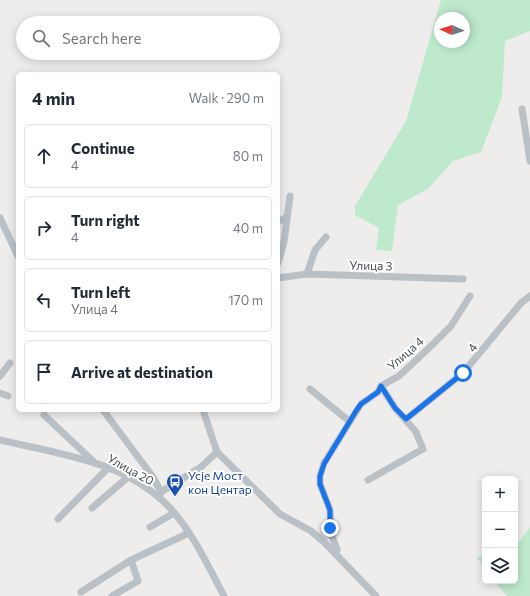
<!DOCTYPE html>
<meta charset="utf-8">
<style>
:root{--surface:#fff;--page:#f6f6f7;--text:#1f2937;--muted:#747a83;--line:#e0e1e3}
body{margin:0;font-family:Commissioner,sans-serif;background:var(--page);color:var(--text)}
.controls{position:absolute;right:12px;bottom:12px;display:grid;overflow:hidden;border-radius:6px;box-shadow:0 2px 10px #0003}
.controls button{width:36px;height:36px;display:grid;place-items:center;padding:0;border:0;border-bottom:1px solid var(--line);background:var(--surface);color:var(--text);font:20px sans-serif}
.compass{position:absolute;left:434px;top:12px;width:36px;height:36px;border-radius:50%;background:var(--surface);box-shadow:0 2px 10px #0003;rotate:273deg}
.stop{position:absolute;width:12px;height:12px;margin:-9px;border:3px solid #1a73e8;border-radius:50%;background:#fff}
.stop.end{background:#1a73e8;border-color:#fff;box-shadow:0 1px 4px #0008}
.list{margin:0;padding:0;list-style:none}
h2{display:flex;justify-content:space-between;align-items:center;height:52px;margin:0;padding:0 16px;font-size:17px}
h2 small{font-size:13px;font-weight:400;color:var(--muted)}
.list li{display:grid;grid-template-columns:26px 1fr auto;gap:12px;align-items:center;box-sizing:border-box;height:64px;margin:0 8px 8px;padding:0 8px;border:1px solid var(--line);border-radius:6px}
.list b{display:block;font-size:15px;white-space:nowrap}
.list p{margin:0;font-size:13px;white-space:nowrap;color:var(--muted)}
.list em{font-size:13px;font-style:normal;color:var(--muted)}
.icon{flex:none;width:22px;height:22px;fill:none;stroke:currentColor;stroke-width:2;stroke-linecap:round;stroke-linejoin:round}
.map{position:relative;flex:none;width:530px;height:596px;overflow:hidden}
.search{position:absolute;background:var(--surface);box-shadow:0 2px 10px #0003;left:16px;top:16px;width:264px;height:44px;display:flex;align-items:center;gap:10px;box-sizing:border-box;padding:0 14px;border-radius:22px;color:var(--muted);font-size:15px}
.panel{position:absolute;background:var(--surface);box-shadow:0 2px 10px #0003;left:16px;top:72px;width:264px;height:340px;border-radius:6px}
.map>svg:first-child{display:block}
</style>
<div class="map">
<svg width="530" height="596" viewBox="0 0 530 596">
<rect width="100%" height="100%" fill="#efecec"/>
<!-- green -->
<g fill="#bee9cd" fill-rule="evenodd">
<path d="M441 0H530V31L505 41 502 97 481 152 453 161 428 189 398 205 392 251 376 250 379 228 355 215V206L406 121ZM440 18H464V42H440Z"/>
<polygon points="530,527 530,596 507,596 494,581 515,581 515,542 520,541"/>
<polygon points="485,554 485,569 477,558"/>
</g>
<g fill="none" stroke-linecap="round" stroke-linejoin="round">
<!-- minor -->
<g stroke="#b9c1c7" stroke-width="7">
<polyline points="522,109 530,161"/>
<polyline points="0,218 18,256"/>
<polyline points="278,222 287,217"/>
<polyline points="278,263 284,242 290,196"/>
<polyline points="307,274 315,250 326,237"/>
<polyline points="278,278 307,274 463,279"/>
<polyline points="0,376 10,363"/>
<polyline points="310,389 349,421"/>
<polyline points="0,393 8,396"/>
<polyline points="103,410 153,477 161,492 159,497"/>
<polyline points="203,410 217,452 280,514 311,531 324,542 376,596"/>
<polyline points="44,415 93,461"/>
<polyline points="406,419 463,373 521,303 530,296"/>
<path d="M0 440C59 454 126 461 170 508 193 533 208 566 224 596"/>
<polyline points="368,480 423,449 416,432 395,408 381,386"/>
<polyline points="161,492 201,467 217,452"/>
<polyline points="92,508 128,477"/>
<polyline points="58,519 109,467"/>
<polyline points="150,527 174,513"/>
<polyline points="336,554 337,549 332,536 330,510 320,484 320,476 324,463 361,404 378,392 381,386 399,376 429,348 451,326 470,296"/>
<polyline points="81,592 131,560 189,533"/>
<polyline points="112,596 138,581 131,560"/>
</g>
</g>
<g fill="none" stroke-linecap="round" stroke-linejoin="round">
<!-- route -->
<polyline stroke="#1a73e8" stroke-width="5" points="330,528 330,510 320,484 320,476 324,464 356,411 361,404 378,392 381,386 395,408 406,419 463,373"/>
</g>
<!-- icons -->
<defs>
<symbol id="bus-pin" viewBox="-11 -11 22 30"><path d="M0 17L-7.5 6A9.5 9.5 0 1 1 7.5 6Z" fill="#1a4fb4" stroke="#fff"/><path d="M-5-6H5V4H4V6H2V4H-2V6H-4V4H-5ZM-3.5-4V0h7V-4ZM-3.5 1.2v1.5H-2V1.2ZM2 1.2v1.5H3.5V1.2Z" fill="#fff"/></symbol>
</defs>
<g fill-rule="evenodd">
<use href="#bus-pin" x="165" y="472" width="20" height="27"/>
</g>
<g text-anchor="middle" dominant-baseline="central" stroke-width="4" stroke-linejoin="round" paint-order="stroke">
<!-- street labels -->
<g font-size="12" fill="#475057" stroke="#fff">
<text transform="translate(371 265) rotate(1)">Улица 3</text>
<text transform="translate(472 347) rotate(-53)">4</text>
<text transform="translate(405 353) rotate(-41)">Улица 4</text>
<text transform="translate(131 469) rotate(29)">Улица 20</text>
</g>
<!-- transit labels -->
<g font-size="12" fill="#164399" stroke="#fff" text-anchor="start">
<text x="188" y="475">Усје Мост<tspan x="188" dy="14">кон Центар</tspan></text>
</g>
</g>
</svg>
<div class="controls">
<button>+</button>
<button>−</button>
<button><svg class="icon" aria-label="layers" viewBox="0 0 24 24"><path d="M12 4l9 5-9 5-9-5zM3 14l9 5 9-5"/></svg></button>
</div>
<svg class="compass" viewBox="-18 -18 36 36"><path d="M0-13l5 13h-10z" fill="#e53935"/><path d="M0 13l5-13h-10z" fill="#747a83"/></svg>
<div class="stop" style="left:463px;top:373px"></div>
<div class="stop end" style="left:330px;top:528px"></div>
<div class="search"><svg class="icon" aria-label="search" viewBox="0 0 24 24"><circle cx="10" cy="10" r="6"/><path d="M15 15l6 6"/></svg>Search here</div>
<section class="panel">
<h2>4 min<small>Walk · 290 m</small></h2>
<ul class="list">
<li><svg class="icon" aria-label="ahead" viewBox="0 0 24 24"><path d="M12 20V5M6 11l6-6 6 6"/></svg><div><b>Continue</b><p>4</p></div><em>80 m</em></li>
<li><svg class="icon" aria-label="right" viewBox="0 0 24 24"><path d="M7 20v-9h11M14 6l5 5-5 5"/></svg><div><b>Turn right</b><p>4</p></div><em>40 m</em></li>
<li><svg class="icon" aria-label="left" viewBox="0 0 24 24"><path d="M17 20v-9H6M10 6l-5 5 5 5"/></svg><div><b>Turn left</b><p>Улица 4</p></div><em>170 m</em></li>
<li><svg class="icon" aria-label="arrive" viewBox="0 0 24 24"><path d="M6 21V4h12l-3 4 3 4H6"/></svg><div><b>Arrive at destination</b></div></li>
</ul>
</section>
</div>
